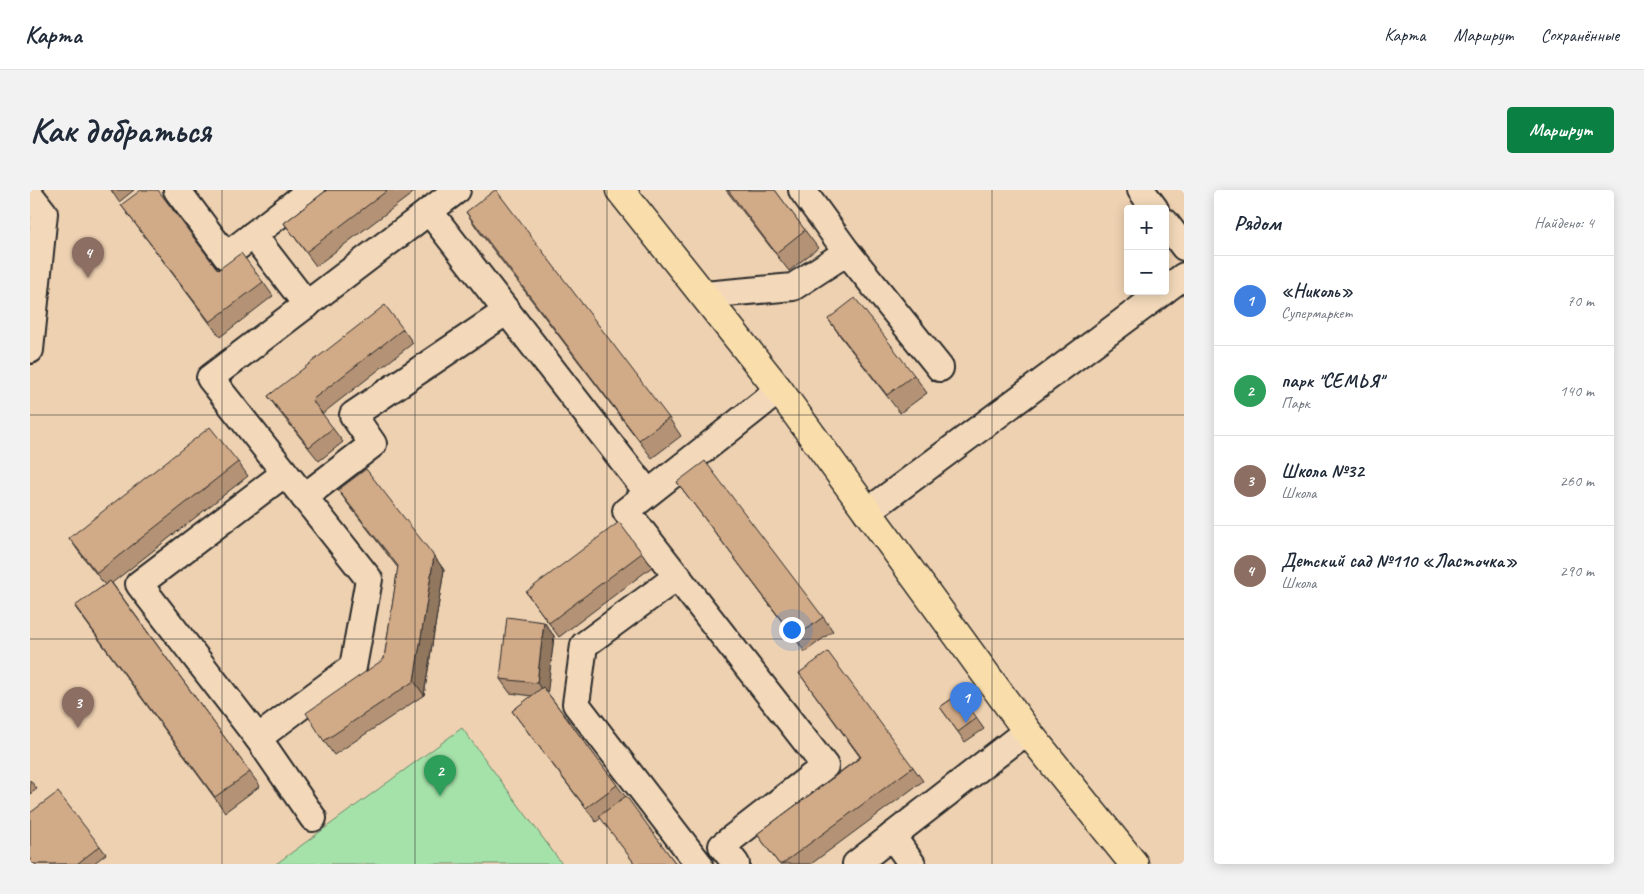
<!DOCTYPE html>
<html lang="ru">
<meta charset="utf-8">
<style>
:root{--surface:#fff;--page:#f2f2f3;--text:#1f2937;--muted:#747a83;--line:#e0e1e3;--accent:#0b8043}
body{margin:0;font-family:Caveat,sans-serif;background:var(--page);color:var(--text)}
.controls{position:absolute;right:15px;top:15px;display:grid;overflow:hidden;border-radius:5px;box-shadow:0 2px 12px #0003}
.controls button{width:45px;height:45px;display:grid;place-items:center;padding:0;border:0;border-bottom:1px solid var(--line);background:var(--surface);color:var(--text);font:25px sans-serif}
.you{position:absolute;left:761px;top:439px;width:18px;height:18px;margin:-12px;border:4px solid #fff;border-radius:50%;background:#1a73e8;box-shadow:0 0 0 8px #1a73e833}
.badge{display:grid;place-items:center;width:32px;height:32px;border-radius:50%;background:var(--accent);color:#fff;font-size:16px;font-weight:700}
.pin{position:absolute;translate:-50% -41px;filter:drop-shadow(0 1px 2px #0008)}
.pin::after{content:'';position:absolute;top:26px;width:18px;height:15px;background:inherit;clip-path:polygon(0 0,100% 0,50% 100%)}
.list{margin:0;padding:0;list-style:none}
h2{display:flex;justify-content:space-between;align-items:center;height:65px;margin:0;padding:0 20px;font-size:21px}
h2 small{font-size:16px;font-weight:400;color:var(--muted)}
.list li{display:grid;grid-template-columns:32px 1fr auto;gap:15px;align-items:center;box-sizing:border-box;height:90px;padding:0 20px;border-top:1px solid var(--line)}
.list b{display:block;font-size:19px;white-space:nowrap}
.list p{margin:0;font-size:16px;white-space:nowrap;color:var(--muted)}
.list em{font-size:16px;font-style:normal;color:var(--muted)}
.map{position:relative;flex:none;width:1154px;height:674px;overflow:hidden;border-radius:5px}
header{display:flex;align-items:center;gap:30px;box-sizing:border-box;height:70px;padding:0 25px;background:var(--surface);border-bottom:1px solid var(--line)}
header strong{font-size:24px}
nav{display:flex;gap:28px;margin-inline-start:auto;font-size:18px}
.intro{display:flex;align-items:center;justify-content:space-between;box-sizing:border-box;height:120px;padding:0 30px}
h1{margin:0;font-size:35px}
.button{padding:12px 22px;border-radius:5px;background:var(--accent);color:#fff;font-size:18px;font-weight:700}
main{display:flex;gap:30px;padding:0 30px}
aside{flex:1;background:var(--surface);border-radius:5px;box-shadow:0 2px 12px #0003}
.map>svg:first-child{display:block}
</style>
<header>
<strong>Карта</strong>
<nav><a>Карта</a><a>Маршрут</a><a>Сохранённые</a></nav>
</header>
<div class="intro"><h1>Как добраться</h1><a class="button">Маршрут</a></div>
<main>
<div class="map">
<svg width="1154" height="674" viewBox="0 0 1154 674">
<rect width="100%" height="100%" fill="#eed1b1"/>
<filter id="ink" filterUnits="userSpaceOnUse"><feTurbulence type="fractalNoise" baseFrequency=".02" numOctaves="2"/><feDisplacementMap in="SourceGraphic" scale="10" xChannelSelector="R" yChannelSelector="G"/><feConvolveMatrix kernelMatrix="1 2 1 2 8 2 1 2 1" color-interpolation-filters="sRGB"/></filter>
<g filter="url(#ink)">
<!-- green -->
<polygon fill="#a5e2a9" stroke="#68866a" points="432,538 532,674 246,674"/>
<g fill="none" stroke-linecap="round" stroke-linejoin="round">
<defs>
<g id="minor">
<polyline points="147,0 196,66 281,0"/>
<polyline points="1111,0 1125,19"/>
<polyline points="0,5 14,23 0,160"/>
<polyline points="399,21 618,303"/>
<polyline points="1135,32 1154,57"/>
<polyline points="223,45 277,115"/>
<polyline points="817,62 910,178"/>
<polyline points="1135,100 1154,86"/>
<polyline points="674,105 763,97 817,62 772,0"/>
<polyline points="255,283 109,394 228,548 323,477 339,389 180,188 427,0"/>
<polyline points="274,307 343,254 323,225 477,121"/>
<polyline points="837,322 1134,101"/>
<polyline points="648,386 554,455 546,514 669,674"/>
<polyline points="228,548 283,628"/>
<polyline points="862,646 882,674"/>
<polyline points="706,674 692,656 795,576 596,321 749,200"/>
<polyline points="826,674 997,541"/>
</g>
<polyline id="major" points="590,0 749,200 997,541 1104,674"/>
</defs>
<!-- minor casing -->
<use href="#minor" stroke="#2b2b2b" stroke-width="30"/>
<!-- major casing -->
<use href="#major" stroke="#2b2b2b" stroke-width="31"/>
<!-- minor -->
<use href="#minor" stroke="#f3d9ba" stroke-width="26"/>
<!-- major -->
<use href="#major" stroke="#f9deab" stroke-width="28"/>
</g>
<!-- wall -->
<g fill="#b49274" stroke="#2b2b2b">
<polygon points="81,0 104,0 89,12"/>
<polygon points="297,0 387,0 286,76 254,33"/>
<polygon points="696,0 745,0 788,58 759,81"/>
<polygon points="91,15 188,80 233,92 243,106 190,147"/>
<polygon points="436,22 639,228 651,246 622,268 448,40"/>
<polygon points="798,129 884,185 897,203 870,223 811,147"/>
<polygon points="373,139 383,153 292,224 313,252 289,271 248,220 238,206"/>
<polygon points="208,272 218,286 82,393 230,596 195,622 45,417 75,395 49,362 39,348"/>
<polygon points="647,292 793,427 803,441 775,462"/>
<polygon points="308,300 404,366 414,380 394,505 304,565 294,551 354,469 368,378 318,314"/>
<polygon points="612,363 622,377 529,447 496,402"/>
<polygon points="514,432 524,446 517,502 646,674 605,674 571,628 566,632 482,521 502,506 480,503 470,489"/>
<polygon points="769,483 883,577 893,591 781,674 749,674 727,644 830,567"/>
<polygon points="929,504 954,539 935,552 910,517"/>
<polygon points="0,590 7,599 0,604"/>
<polygon points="70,656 76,664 63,674 0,674"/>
</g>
<!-- shaded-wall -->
<g fill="#92775e" stroke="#2b2b2b">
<polygon points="404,366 414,380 394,505 384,491"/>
<polygon points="514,432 524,446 517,507 507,493"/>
</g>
<!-- building -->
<g fill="#d1aa87" stroke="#2b2b2b">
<polygon points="111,0 128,0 188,80 211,63 233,92 180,132 91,15"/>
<polygon points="297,0 358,0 276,62 254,33"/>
<polygon points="465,0 466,0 639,228 609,250 436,22"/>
<polygon points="698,0 745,0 775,40 746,63"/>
<polygon points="825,108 884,185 857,205 798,129"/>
<polygon points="355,115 373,139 282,210 303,238 279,257 238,206"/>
<polygon points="180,237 208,272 67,383 39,348"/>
<polygon points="675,271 793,427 765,448 647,292"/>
<polygon points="336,279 404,366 384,491 294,551 276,523 354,469 368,376 308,300"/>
<polygon points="589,332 612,363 519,433 496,402"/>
<polygon points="80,391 220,582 185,607 45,416"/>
<polygon points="477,427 514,432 507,493 470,489"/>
<polygon points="798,462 883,577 752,674 749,674 727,644 831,567 769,483"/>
<polygon points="513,497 587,595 556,618 482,521"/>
<polygon points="929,504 947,528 928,542 910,517"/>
<polygon points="28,602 70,656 47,674 0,674 0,623"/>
<polygon points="596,606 646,674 605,674 569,626"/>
</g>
</g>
<!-- grid -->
<path fill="none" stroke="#2b2b2b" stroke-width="1" stroke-opacity="0.55" d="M192 0V674M385 0V674M577 0V674M769 0V674M962 0V674M0 225H1154M0 449H1154"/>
</svg>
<div class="controls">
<button>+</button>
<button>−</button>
</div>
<div class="you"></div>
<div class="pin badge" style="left:936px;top:533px;background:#3f7fe0">1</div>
<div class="pin badge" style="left:410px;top:606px;background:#2e9e5b">2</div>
<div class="pin badge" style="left:48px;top:538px;background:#8d6e63">3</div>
<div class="pin badge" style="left:58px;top:88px;background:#8d6e63">4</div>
</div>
<aside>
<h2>Рядом<small>Найдено: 4</small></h2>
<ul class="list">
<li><span class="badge" style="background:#3f7fe0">1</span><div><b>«Николь»</b><p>Супермаркет</p></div><em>70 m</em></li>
<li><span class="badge" style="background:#2e9e5b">2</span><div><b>парк &quot;СЕМЬЯ&quot;</b><p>Парк</p></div><em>140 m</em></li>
<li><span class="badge" style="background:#8d6e63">3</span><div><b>Школа №32</b><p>Школа</p></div><em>260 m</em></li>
<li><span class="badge" style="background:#8d6e63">4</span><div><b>Детский сад №110 «Ласточка»</b><p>Школа</p></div><em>290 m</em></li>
</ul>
</aside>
</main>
